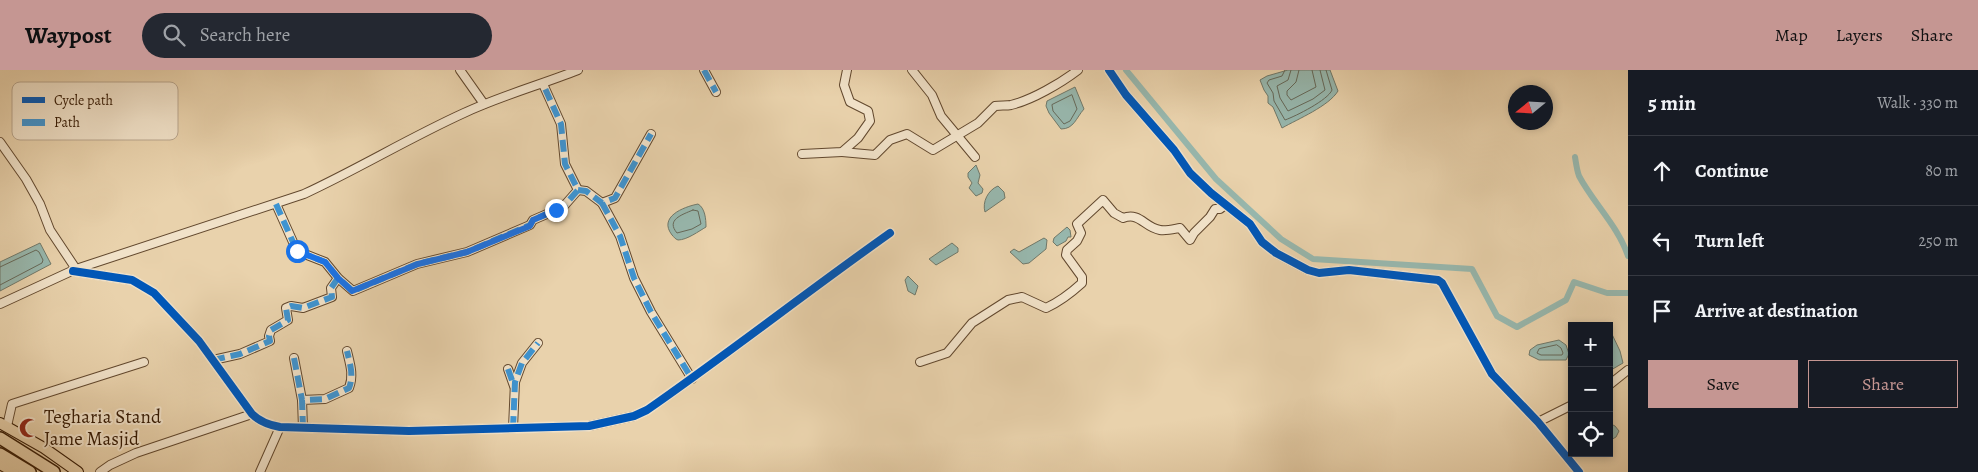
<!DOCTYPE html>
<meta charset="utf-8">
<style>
:root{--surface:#171b24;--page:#242831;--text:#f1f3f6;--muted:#9ea1a6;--line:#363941;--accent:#c59692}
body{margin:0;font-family:Alegreya,serif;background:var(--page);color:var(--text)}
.controls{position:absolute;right:15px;bottom:15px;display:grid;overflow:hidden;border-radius:0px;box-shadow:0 2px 8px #0003}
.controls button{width:45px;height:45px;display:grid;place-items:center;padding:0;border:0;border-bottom:1px solid var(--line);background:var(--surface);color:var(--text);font:25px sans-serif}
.compass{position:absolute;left:1508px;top:15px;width:45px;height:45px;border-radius:50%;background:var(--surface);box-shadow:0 2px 8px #0003;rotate:252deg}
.stop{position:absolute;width:15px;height:15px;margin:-11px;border:4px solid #1a73e8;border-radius:50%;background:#fff}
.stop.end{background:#1a73e8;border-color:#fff;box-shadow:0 1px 5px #0008}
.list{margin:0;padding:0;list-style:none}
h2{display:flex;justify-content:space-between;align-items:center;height:65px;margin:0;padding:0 20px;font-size:21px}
h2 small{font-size:16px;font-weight:400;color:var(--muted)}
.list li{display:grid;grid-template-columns:32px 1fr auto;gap:15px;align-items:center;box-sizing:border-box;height:70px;padding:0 20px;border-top:1px solid var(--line)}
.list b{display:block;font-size:19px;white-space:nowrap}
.list em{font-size:16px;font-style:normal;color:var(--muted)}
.actions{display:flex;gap:10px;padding:15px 20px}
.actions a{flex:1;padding:11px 0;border:1px solid var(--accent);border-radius:0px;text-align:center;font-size:18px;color:var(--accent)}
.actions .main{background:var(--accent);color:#111}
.icon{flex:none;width:28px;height:28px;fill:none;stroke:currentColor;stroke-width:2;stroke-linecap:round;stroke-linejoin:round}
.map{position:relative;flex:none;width:1628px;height:402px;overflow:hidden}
header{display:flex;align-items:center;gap:30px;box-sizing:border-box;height:70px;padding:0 25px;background:var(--accent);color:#111}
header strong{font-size:24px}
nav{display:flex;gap:28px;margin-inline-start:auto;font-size:18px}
.search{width:350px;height:45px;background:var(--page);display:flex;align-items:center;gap:12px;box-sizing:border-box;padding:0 18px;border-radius:28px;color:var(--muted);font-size:19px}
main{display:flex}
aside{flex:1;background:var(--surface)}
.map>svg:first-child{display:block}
</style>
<header>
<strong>Waypost</strong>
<div class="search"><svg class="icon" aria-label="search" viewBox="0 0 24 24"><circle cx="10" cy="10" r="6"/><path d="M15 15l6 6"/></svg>Search here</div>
<nav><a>Map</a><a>Layers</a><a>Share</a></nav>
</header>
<main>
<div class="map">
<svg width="1628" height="402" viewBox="0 0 1628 402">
<rect width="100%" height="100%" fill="#e9d2ac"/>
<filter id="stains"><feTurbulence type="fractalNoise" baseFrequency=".004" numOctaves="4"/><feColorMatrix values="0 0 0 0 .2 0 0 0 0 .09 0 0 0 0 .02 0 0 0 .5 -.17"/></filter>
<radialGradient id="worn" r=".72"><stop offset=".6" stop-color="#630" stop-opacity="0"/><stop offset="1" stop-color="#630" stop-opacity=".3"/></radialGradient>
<!-- water -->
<g fill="#97b7ad" stroke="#707869">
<path d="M1288 0H1330L1338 21C1329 36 1298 49 1282 58L1273 37 1268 33V26L1264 20 1260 10 1267 6Z"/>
<path d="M1075 17 1084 39C1076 48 1074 59 1061 59L1049 43 1046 36 1047 31Z"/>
<polygon points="976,95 980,105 978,113 983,119 982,123 976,126 969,118 972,113 968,107 968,103"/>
<path d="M998 116 1004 122 1005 128 985 142C982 132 988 120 998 116Z"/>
<path d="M698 134C705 138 706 149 706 157 699 161 687 170 678 170 675 169 674 167 672 165 658 147 683 137 698 134Z"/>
<polygon points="1067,157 1070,160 1071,167 1068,167 1066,171 1057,176 1053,172 1054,168"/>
<polygon points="1044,168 1047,170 1046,179 1029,193 1023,194 1010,182 1014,179 1019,182"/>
<polygon points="40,173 51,194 0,221 0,192"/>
<polygon points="952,173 958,178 958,182 936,195 929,189"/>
<polygon points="908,206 918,216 915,225 908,221 905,210"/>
<polygon points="1609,258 1620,281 1623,293 1611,300 1609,300"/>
<polygon points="1559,270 1566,275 1569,284 1566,290 1539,290 1529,285 1530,280 1537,275"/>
<polygon points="1609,353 1615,356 1619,361 1616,367 1609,371"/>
</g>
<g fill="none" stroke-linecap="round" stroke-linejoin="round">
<!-- shore -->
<g stroke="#666858" stroke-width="1">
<path d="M1285 0 1282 6 1269 10 1267 13 1273 23 1274 31 1285 50C1296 46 1328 30 1332 20L1326 0"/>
<polyline points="1291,0 1288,10 1277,16 1280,28 1288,41 1313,29 1325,20 1320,0"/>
<polyline points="1299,0 1296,12 1287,21 1287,25 1291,30 1316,17 1312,0"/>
<polygon points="1072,25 1077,39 1070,51 1064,54 1053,41 1052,35"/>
<path d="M693 140 698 141 701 154 692 159 677 163C666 150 681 145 693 140Z"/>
<polyline points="0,197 36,180 39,182 43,190 42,193 0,215"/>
<polygon points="1557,275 1561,278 1563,283 1562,285 1541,285 1537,283 1539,279"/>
</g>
<!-- canal -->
<g stroke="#97b7ad" stroke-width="6">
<polyline points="1126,0 1216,109 1281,169 1313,189 1472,199 1497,246 1517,257 1566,230 1574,212 1607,223 1628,223"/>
<path d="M1575 87C1576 93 1577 101 1579 106 1594 134 1618 156 1628 186"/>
</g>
<defs>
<g id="minor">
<polyline points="460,0 484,34"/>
<polyline points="704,0 716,22"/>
<polyline points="912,0 932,25 941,46 975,87"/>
<polyline points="1109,0 1126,25 1174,80 1190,103 1211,123 1250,154 1262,172 1276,183 1308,200 1319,203 1349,200 1438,210 1442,213 1492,304 1538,352 1579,402"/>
<polyline points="0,72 26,109 40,134 50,160 76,199"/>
<path d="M842 82 875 85 890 70 907 64 933 80 978 53 995 36C1000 35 1006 36 1011 35 1032 30 1061 13 1078 0"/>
<polyline points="802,84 842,82 858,68 870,51 868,41 850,32 844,15 847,0"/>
<polyline points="578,120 586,121 602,133 615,128 651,64"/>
<polyline points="602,133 620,166 634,208 651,242 692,309"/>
<polyline points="276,134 297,181 325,192 338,208 353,221 417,194 467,182 530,155 533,150 563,137 578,120 565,94 561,54 543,14"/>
<path d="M73 201 132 210 154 223 199 271 252 344C260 352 269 355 280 357L409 361 589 356 634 346 647 340C729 283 808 221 890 163"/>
<path d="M0 234 76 199 304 124C358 99 409 68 464 43 500 26 540 15 578 0"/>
<polyline points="294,288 302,330"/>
<polyline points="213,290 240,284 270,271 269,266 271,260 288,250 286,238 291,236 303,238 332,227 331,218 338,208"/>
<path d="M920 292 947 283 972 253 1008 230 1022 227 1046 238C1059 232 1071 223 1082 213V207L1066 185 1067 180 1077 171 1081 163 1077 154 1103 130 1114 143 1123 148C1140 142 1144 157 1160 160 1166 161 1174 159 1180 158L1190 170 1194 163 1210 147 1215 139H1220L1225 135"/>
<polyline points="508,299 514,316"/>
<polyline points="1609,315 1628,300"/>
<polyline points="1538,352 1572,335"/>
<polyline points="7,356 12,334 144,292"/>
<path d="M303 358 302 330 325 329 349 318C354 305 350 294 347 281"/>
<polyline points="513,358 515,312 522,293 538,273"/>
<polyline points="100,402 110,395 136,383 252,344"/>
<polyline points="260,402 280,357"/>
</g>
<g id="major">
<polyline points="0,353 44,378 78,402"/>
<polyline points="0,394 14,402"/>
</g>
<g id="highway">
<polyline points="0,368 54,402"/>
<polyline points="0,384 30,402"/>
</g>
</defs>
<!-- minor casing -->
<use href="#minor" stroke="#62482e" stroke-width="10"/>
<!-- major casing -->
<use href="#major" stroke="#351a04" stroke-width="12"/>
<!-- highway casing -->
<use href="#highway" stroke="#351a04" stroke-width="14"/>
<!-- minor -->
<use href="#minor" stroke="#f1e2c9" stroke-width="8"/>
<!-- major -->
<use href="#major" stroke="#e9d2ac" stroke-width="10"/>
<!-- highway -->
<use href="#highway" stroke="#e9d2ac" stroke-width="11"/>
<!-- quiet -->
<g stroke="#3e94d1" stroke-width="6" stroke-dasharray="12 6" stroke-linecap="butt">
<polyline points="704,0 716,22"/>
<polyline points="578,120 586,121 602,133 615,128 651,64"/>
<polyline points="602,133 620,166 634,208 651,242 692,309"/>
<polyline points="276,134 297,181 325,192 338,208 353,221 417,194 467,182 530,155 533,150 563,137 578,120 565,94 561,54 543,14"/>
<polyline points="294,288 302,330"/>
<polyline points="213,290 240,284 270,271 269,266 271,260 288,250 286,238 291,236 303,238 332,227 331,218 338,208"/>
<polyline points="508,299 514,316"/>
<path d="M303 358 302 330 325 329 349 318C354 305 350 294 347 281"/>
<polyline points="513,358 515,312 522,293 538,273"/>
</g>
<defs>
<g id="cycleway">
<polyline points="1109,0 1126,25 1174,80 1190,103 1211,123 1250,154 1262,172 1276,183 1308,200 1319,203 1349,200 1438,210 1442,213 1492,304 1538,352 1579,402"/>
<path d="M73 201 132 210 154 223 199 271 252 344C260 352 269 355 280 357L409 361 589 356 634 346 647 340C729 283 808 221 890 163"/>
</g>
</defs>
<!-- cycleway casing -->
<use href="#cycleway" stroke="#f1e2c9" stroke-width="11"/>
<!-- cycleway -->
<use href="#cycleway" stroke="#0057b8" stroke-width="8"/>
</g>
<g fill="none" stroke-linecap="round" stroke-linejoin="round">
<!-- route -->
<polyline stroke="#1a73e8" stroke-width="6" points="297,181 325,192 338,208 352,221 418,194 467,182 530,156 533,150 556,140"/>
</g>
<!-- icons -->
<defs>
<symbol id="mosque-bare" viewBox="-9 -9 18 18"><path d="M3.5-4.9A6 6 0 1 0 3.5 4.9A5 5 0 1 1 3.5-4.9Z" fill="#8f2418" stroke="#f1e2c9" stroke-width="2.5" paint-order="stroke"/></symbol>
</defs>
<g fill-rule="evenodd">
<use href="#mosque-bare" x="15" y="344" width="28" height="28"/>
</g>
<g text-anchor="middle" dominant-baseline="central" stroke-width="4" stroke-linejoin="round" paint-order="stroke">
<!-- poi labels -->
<g font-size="19" fill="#351a04" stroke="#f1e2c9" text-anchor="start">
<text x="44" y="347">Tegharia Stand<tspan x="44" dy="22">Jame Masjid</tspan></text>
</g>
</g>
<!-- legend -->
<rect x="12" y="12" width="166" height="58" rx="8" fill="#f1e2c9" stroke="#b9a68e" stroke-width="1"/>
<rect x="22" y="27" width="23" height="6" fill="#0057b8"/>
<rect x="22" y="49" width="23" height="7" fill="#3e94d1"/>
<g font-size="14" fill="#351a04">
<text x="54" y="35">Cycle path</text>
<text x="54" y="57">Path</text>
</g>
<rect width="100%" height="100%" filter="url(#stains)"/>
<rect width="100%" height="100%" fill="url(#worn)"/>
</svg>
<div class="controls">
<button>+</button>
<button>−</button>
<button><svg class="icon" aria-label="locate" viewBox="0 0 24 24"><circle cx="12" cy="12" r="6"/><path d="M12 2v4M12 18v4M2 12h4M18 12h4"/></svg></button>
</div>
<svg class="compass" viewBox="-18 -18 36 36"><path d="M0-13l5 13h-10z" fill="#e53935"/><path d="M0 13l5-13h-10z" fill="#9ea1a6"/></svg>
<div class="stop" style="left:297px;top:181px"></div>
<div class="stop end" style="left:556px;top:140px"></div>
</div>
<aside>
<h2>5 min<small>Walk · 330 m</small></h2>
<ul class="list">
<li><svg class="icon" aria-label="ahead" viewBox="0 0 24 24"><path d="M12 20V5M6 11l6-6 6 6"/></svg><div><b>Continue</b></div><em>80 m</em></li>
<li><svg class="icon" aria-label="left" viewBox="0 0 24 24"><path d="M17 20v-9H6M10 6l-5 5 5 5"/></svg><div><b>Turn left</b></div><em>250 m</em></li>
<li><svg class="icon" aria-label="arrive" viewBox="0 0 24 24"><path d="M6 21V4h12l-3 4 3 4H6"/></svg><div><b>Arrive at destination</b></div></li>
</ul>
<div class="actions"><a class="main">Save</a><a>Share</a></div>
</aside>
</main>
